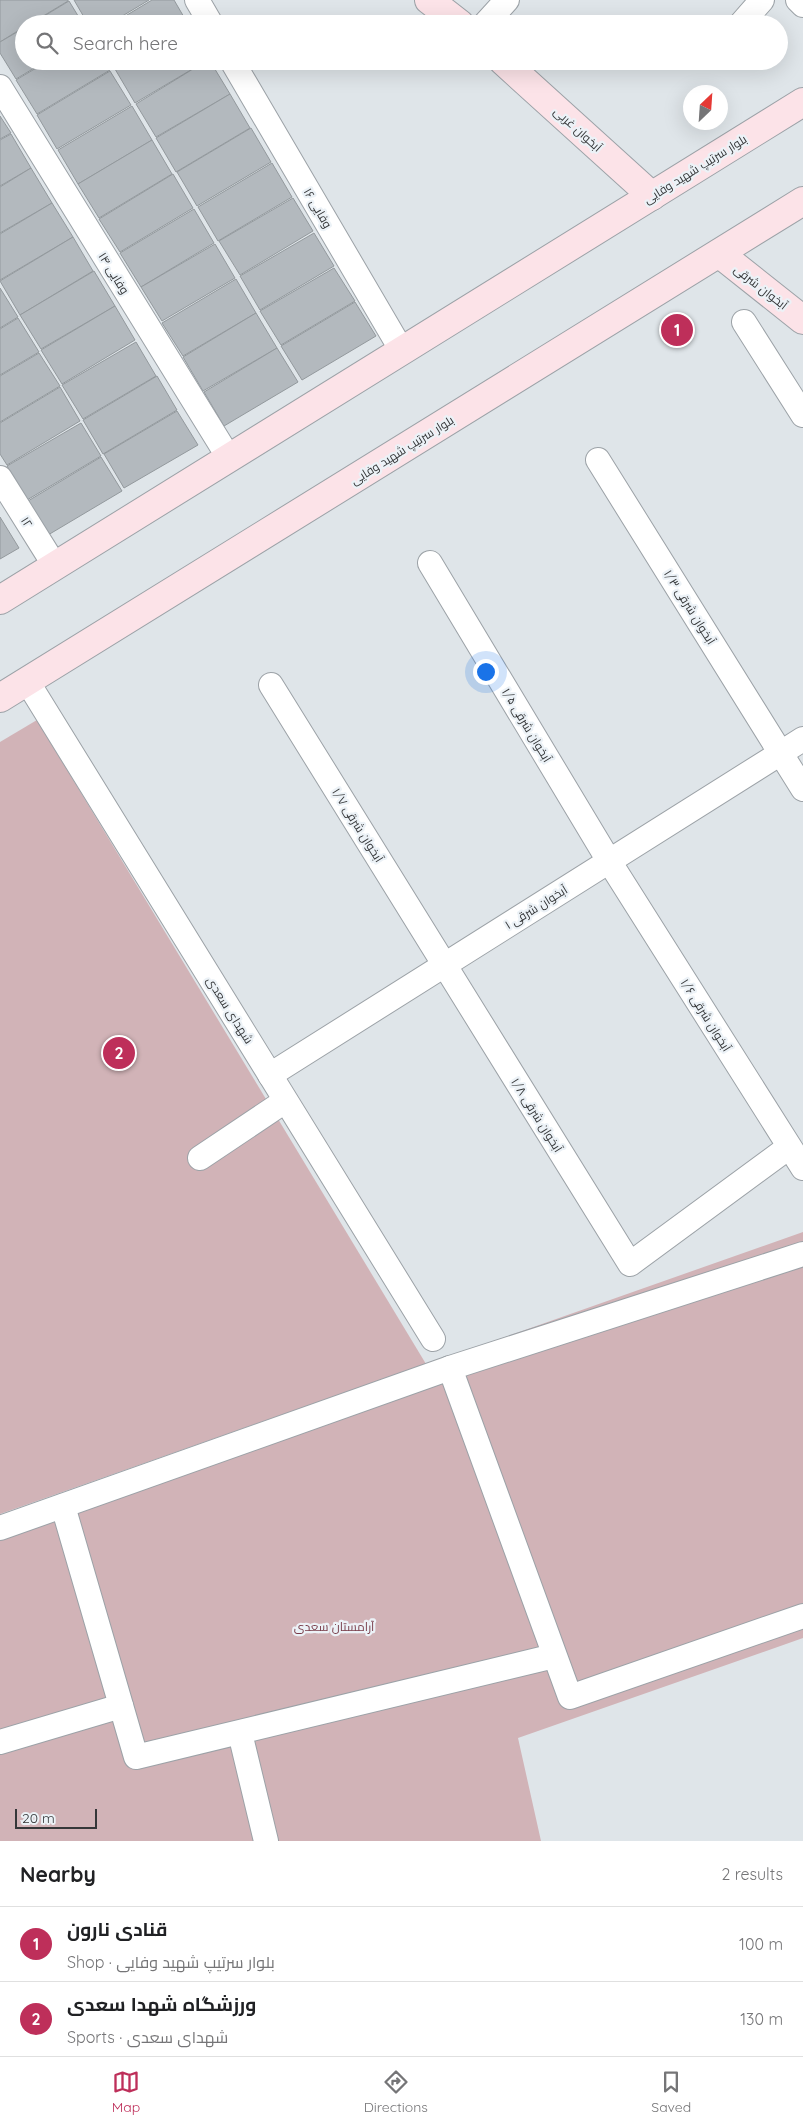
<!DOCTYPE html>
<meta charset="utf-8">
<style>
:root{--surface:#fff;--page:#f2f2f2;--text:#202124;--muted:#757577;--line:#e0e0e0;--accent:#be2f5a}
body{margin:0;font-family:Quicksand,Cairo,sans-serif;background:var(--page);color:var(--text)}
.compass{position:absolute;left:683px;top:85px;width:45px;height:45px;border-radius:50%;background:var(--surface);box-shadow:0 5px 20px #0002;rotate:25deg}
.scale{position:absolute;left:15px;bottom:12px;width:82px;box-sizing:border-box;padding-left:5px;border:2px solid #353739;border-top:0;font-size:14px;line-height:18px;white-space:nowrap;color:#353739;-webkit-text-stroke:4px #ecf2f7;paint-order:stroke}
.you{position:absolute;left:485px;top:671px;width:18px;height:18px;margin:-12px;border:4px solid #fff;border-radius:50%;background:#1a73e8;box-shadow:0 0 0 8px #1a73e833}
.badge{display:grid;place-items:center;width:32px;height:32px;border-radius:50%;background:var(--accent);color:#fff;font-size:16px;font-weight:700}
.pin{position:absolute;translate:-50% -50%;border:2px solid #fff;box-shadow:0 1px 5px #0006}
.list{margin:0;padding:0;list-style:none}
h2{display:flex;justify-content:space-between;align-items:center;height:65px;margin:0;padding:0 20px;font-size:21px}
h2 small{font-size:16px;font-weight:400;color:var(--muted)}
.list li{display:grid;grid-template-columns:32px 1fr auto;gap:15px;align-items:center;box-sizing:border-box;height:75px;padding:0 20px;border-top:1px solid var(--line)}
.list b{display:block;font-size:19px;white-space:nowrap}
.list p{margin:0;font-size:16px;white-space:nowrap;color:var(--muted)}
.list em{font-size:16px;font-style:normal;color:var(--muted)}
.icon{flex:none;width:28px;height:28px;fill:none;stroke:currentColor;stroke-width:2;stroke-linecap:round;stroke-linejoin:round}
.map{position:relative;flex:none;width:803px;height:1841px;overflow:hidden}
.search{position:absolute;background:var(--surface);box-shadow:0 5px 20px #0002;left:15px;right:15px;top:15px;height:55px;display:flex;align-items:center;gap:12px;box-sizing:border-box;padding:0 18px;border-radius:28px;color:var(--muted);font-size:19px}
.sheet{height:215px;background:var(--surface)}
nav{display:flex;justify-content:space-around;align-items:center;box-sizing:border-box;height:70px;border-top:1px solid var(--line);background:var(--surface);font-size:14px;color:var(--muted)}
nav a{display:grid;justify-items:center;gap:2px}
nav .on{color:var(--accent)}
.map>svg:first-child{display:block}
</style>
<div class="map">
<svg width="803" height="1841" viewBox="0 0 803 1841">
<rect width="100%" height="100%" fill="#dfe5e9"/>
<!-- green -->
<g fill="#d1b3b7">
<polygon points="37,720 426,1364 0,1514 0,742"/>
<polygon points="803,1232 803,1638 518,1738 541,1841 0,1841 0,1515"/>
</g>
<!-- building -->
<g fill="#b3b9be" stroke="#93999d">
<polygon points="0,0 68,0 68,1 30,24 24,24 24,27 0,42"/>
<polygon points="74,0 149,0 109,24 88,24"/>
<polygon points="152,0 174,0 188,24 112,24"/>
<polygon points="69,1 83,24 31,24"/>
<polygon points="24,28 24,61 46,61 16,79 0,53 0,42"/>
<polygon points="48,61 105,61 110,70 37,114 16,80"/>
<polygon points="110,61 126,61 114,68"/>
<polygon points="128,61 206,61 135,103 115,69"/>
<polygon points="206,61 210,61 230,94 156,137 136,104"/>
<polygon points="110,71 131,105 57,149 37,115"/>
<polygon points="230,94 250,128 176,172 156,138"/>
<polygon points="132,106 152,140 78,184 58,150"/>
<polygon points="0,116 11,133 0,139"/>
<polygon points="251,128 271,162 197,206 177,172"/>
<polygon points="11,134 31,168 0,186 0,140"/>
<polygon points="152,140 172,174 99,218 78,184"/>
<polygon points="272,163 292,197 218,241 198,207"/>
<polygon points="31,168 52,203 0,233 0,187"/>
<polygon points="173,174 193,208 120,252 99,219"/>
<polygon points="293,198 313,231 240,275 219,241"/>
<polygon points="52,203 73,237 0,280 0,234"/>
<polygon points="194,209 214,243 141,287 120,253"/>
<polygon points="314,233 334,266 260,310 240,276"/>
<polygon points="73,237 93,271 20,315 0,281"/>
<polygon points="215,244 235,278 162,321 141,287"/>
<polygon points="334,268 355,301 281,345 260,311"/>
<polygon points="94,271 115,306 41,349 20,315"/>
<polygon points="236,279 256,313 183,356 162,323"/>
<polygon points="0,288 18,317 0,328"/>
<polygon points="355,302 376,336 302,380 281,346"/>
<polygon points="115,306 135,340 62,384 41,350"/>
<polygon points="256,313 277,348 203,391 183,357"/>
<polygon points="18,318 39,352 0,375 0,329"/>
<polygon points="136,342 156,376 83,419 62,385"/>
<polygon points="277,348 298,382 224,426 204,392"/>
<polygon points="39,353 60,386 0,422 0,376"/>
<polygon points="157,376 177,410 103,454 83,420"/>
<polygon points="60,387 80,421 7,465 0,454 0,423"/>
<polygon points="177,411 198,445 124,488 104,454"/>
<polygon points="81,423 101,456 27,500 7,466"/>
<polygon points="101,457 122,491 48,535 28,501"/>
<polygon points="0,517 19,548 0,559"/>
</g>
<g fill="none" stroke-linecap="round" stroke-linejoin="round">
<defs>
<g id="street">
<polyline points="197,0 211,24"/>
<polyline points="798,0 803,5"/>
<polyline points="485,24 507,0"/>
<polyline points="741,24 762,0"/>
<polyline points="232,61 402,351"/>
<polyline points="0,87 229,458"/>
<polyline points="744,322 803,415"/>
<polyline points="598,460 803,789"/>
<polyline points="0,478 55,566"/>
<polyline points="430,563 609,861 803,1168"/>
<polyline points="27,681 433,1339"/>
<polyline points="271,685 630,1264 789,1147"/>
<polyline points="270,1075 803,739"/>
<polyline points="200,1158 285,1101"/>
<polyline points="450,1368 570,1697 803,1616"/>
<polyline points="63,1506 136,1757 554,1656"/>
<polyline points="0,1528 450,1368 803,1254"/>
<polyline points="240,1733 266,1841"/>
<polyline points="0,1742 121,1706"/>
</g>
<g id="secondary">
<polyline points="429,0 460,24"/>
<polyline points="503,61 652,196"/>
<polyline points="720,254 803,320"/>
<polyline points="0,600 803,102"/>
<polyline points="0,698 803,201"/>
</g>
</defs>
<!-- street casing -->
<use href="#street" stroke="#9ca2a7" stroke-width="26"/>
<!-- secondary casing -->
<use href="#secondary" stroke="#9ca2a7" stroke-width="30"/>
<!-- street -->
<use href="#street" stroke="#fff" stroke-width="24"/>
<!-- secondary -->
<use href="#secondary" stroke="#fce3e8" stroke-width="28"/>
</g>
<g text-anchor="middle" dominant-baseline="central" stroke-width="4.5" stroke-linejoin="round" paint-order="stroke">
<!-- street labels -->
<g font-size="12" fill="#353739" stroke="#ecf2f7">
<text transform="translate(578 129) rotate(42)">آبخوان غربی</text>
<text transform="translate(695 169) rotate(-32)">بلوار سرتیپ شهید وفایی</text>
<text transform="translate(318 208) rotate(60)">وفایی ۱۶</text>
<text transform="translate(114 273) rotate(58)">وفایی ۱۴</text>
<text transform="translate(761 287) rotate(38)">آبخوان شرقی</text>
<text transform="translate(402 450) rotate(-32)">بلوار سرتیپ شهید وفایی</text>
<text transform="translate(27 522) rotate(58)">۱۲</text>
<text transform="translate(690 607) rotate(58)">آبخوان شرقی ۱/۳</text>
<text transform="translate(527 725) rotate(59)">آبخوان شرقی ۱/۵</text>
<text transform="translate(358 825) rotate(58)">آبخوان شرقی ۱/۷</text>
<text transform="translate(536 907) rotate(-32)">آبخوان شرقی ۱</text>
<text transform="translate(230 1010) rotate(58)">شهدای سعدی</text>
<text transform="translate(706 1015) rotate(58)">آبخوان شرقی ۱/۶</text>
<text transform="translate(537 1115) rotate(58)">آبخوان شرقی ۱/۸</text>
</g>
<!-- park labels -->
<g font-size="12" fill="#763946" stroke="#ecf2f7">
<text x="334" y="1626">آرامستان سعدی</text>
</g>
</g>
</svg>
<svg class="compass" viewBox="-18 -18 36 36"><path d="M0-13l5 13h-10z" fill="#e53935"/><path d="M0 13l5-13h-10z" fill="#757577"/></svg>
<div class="scale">20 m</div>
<div class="you"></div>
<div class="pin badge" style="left:677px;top:330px">1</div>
<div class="pin badge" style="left:119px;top:1053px">2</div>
<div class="search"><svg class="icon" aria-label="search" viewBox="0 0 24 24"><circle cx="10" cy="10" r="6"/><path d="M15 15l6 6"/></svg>Search here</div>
</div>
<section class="sheet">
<h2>Nearby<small>2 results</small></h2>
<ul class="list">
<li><span class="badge">1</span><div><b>قنادی نارون</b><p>Shop · بلوار سرتیپ شهید وفایی</p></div><em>100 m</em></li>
<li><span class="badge">2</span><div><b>ورزشگاه شهدا سعدی</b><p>Sports · شهدای سعدی</p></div><em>130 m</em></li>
</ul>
</section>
<nav>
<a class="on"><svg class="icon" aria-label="map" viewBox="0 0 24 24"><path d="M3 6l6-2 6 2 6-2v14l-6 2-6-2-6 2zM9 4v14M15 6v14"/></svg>Map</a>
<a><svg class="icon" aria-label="directions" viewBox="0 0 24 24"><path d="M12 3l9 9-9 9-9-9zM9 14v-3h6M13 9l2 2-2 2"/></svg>Directions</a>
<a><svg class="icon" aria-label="saved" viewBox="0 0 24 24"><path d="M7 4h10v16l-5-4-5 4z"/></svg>Saved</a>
</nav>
